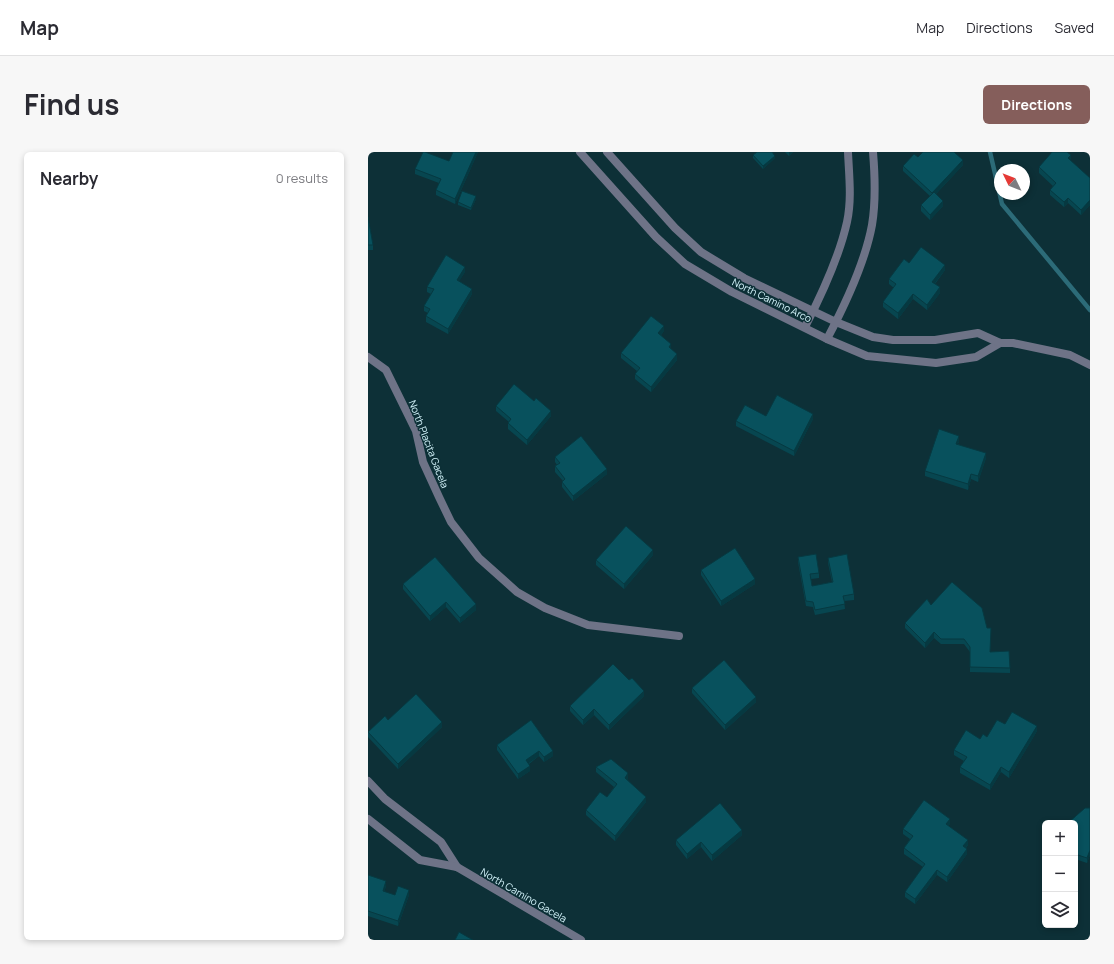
<!DOCTYPE html>
<meta charset="utf-8">
<style>
:root{--surface:#fff;--page:#f7f7f7;--text:#2b2b33;--muted:#7c7c81;--line:#e1e1e2;--accent:#855e5b}
body{margin:0;font-family:Manrope,sans-serif;background:var(--page);color:var(--text)}
.controls{position:absolute;right:12px;bottom:12px;display:grid;overflow:hidden;border-radius:6px;box-shadow:0 2px 6px #0003}
.controls button{width:36px;height:36px;display:grid;place-items:center;padding:0;border:0;border-bottom:1px solid var(--line);background:var(--surface);color:var(--text);font:20px sans-serif}
.compass{position:absolute;left:626px;top:12px;width:36px;height:36px;border-radius:50%;background:var(--surface);box-shadow:0 2px 6px #0003;rotate:313deg}
.list{margin:0;padding:0;list-style:none}
h2{display:flex;justify-content:space-between;align-items:center;height:52px;margin:0;padding:0 16px;font-size:17px}
h2 small{font-size:13px;font-weight:400;color:var(--muted)}
.icon{flex:none;width:22px;height:22px;fill:none;stroke:currentColor;stroke-width:2;stroke-linecap:round;stroke-linejoin:round}
.map{position:relative;flex:none;width:722px;height:788px;overflow:hidden;border-radius:6px}
header{display:flex;align-items:center;gap:24px;box-sizing:border-box;height:56px;padding:0 20px;background:var(--surface);border-bottom:1px solid var(--line)}
header strong{font-size:19px}
nav{display:flex;gap:22px;margin-inline-start:auto;font-size:14px}
.intro{display:flex;align-items:center;justify-content:space-between;box-sizing:border-box;height:96px;padding:0 24px}
h1{margin:0;font-size:28px}
.button{padding:10px 18px;border-radius:6px;background:var(--accent);color:#fff;font-size:14px;font-weight:700}
main{display:flex;gap:24px;padding:0 24px}
aside{flex:1;background:var(--surface);border-radius:6px;box-shadow:0 2px 6px #0003}
.map>svg:first-child{display:block}
</style>
<header>
<strong>Map</strong>
<nav><a>Map</a><a>Directions</a><a>Saved</a></nav>
</header>
<div class="intro"><h1>Find us</h1><a class="button">Directions</a></div>
<main>
<aside>
<h2>Nearby<small>0 results</small></h2>
<ul class="list">
</ul>
</aside>
<div class="map">
<svg width="722" height="788" viewBox="0 0 722 788">
<rect width="100%" height="100%" fill="#0d3037"/>
<g fill="none" stroke-linecap="round" stroke-linejoin="round">
<!-- stream -->
<polyline stroke="#2c6b78" stroke-width="4.5" points="622,0 634,52 722,158"/>
<!-- street -->
<g stroke="#6e7387" stroke-width="8">
<polyline points="212,0 288,85 317,112 364,140 459,187 499,204 568,211 608,205 632,191"/>
<polyline points="239,0 307,76 333,100 376,126 468,170 505,185 525,188 567,188 610,181 632,191 645,191 702,203 722,213"/>
<path d="M437 175C454 142 471 106 479 70 484 47 481 23 480 0"/>
<path d="M459 187C477 153 497 111 504 73 508 49 507 24 505 0"/>
<polyline points="0,205 18,218 48,279 55,310 71,345 83,370 111,406 149,440 177,456 220,473 311,484"/>
<polyline points="0,629 17,647 73,690 89,715"/>
<polyline points="0,667 52,708 89,715 213,788"/>
</g>
</g>
<!-- wall -->
<g fill="#074650">
<polygon points="85,0 110,0 87,52 68,43 68,38 71,31 47,22 47,17 81,9"/>
<polygon points="417,0 425,0 421,4"/>
<polygon points="385,3 407,6 395,17 385,6"/>
<polygon points="702,9 722,26 722,53 713,63 700,51 696,55 682,43 682,38 685,34 671,21 671,15"/>
<polygon points="595,13 568,42 575,54 562,68 553,59 553,53 562,44 535,19 535,14"/>
<polygon points="108,47 103,58 90,53 90,50"/>
<polygon points="0,65 5,93 5,98 0,98"/>
<polygon points="541,111 577,118 567,132 572,141 559,158 545,147 530,167 515,155 515,150 526,136 521,132 521,127"/>
<polygon points="97,120 91,129 104,142 80,182 58,170 58,164 60,161 56,159 56,154 63,142 59,140 59,135"/>
<polygon points="296,179 293,183 303,197 309,208 283,240 267,227 267,222 269,219 253,206 253,201"/>
<polygon points="128,254 183,264 159,293 140,277 140,271 141,270 128,259"/>
<polygon points="398,264 445,267 426,304 368,274 368,269"/>
<polygon points="591,289 590,292 618,306 610,330 603,327 600,338 557,324 557,319"/>
<polygon points="187,305 239,322 205,349 194,335 194,330 195,329 187,320 187,314 189,313 187,310"/>
<polygon points="285,403 256,437 228,413 228,408"/>
<polygon points="430,405 451,421 451,426 443,427 444,434 464,430 460,411 460,406 486,442 486,448 476,449 477,457 447,463 445,455 438,454 430,410"/>
<polygon points="333,418 387,432 353,454 333,423"/>
<polygon points="35,432 108,458 92,471 78,455 62,469 35,437"/>
<polygon points="563,453 642,516 642,521 602,520 602,500 596,492 573,492 566,486 557,496 537,476 537,471"/>
<polygon points="324,536 388,550 357,578 324,541"/>
<polygon points="276,544 241,578 226,563 215,573 202,559 202,554"/>
<polygon points="20,568 74,575 30,617 0,585 0,580"/>
<polygon points="163,568 185,604 176,610 171,604 161,612 162,619 150,627 129,598 129,593"/>
<polygon points="637,572 669,579 641,626 633,620 622,638 592,621 592,615 596,609 586,603 586,598 612,587 619,585"/>
<polygon points="228,615 260,626 259,627 278,650 247,689 218,663 218,658 239,645 246,635 228,620"/>
<polygon points="722,656 722,703 719,711 707,707 707,671"/>
<polygon points="582,672 580,674 600,693 598,696 599,702 579,730 569,723 547,752 537,745 537,740 555,715 536,702 536,696 542,687 535,682 535,677"/>
<polygon points="374,683 344,709 333,695 319,707 308,693 308,688"/>
<polygon points="0,723 18,734 16,740 27,743 41,743 30,774 0,764"/>
</g>
<!-- shaded-wall -->
<g fill="#063941">
<polygon points="108,0 110,0 87,52 87,47"/>
<polygon points="421,0 425,0 421,4"/>
<polygon points="703,3 703,8 700,6"/>
<polygon points="407,4 407,6 395,17 395,14"/>
<polygon points="595,8 595,13 564,46 564,41"/>
<polygon points="108,44 108,47 103,58 103,56"/>
<polygon points="700,46 700,51 696,55 696,50"/>
<polygon points="722,48 722,53 713,63 713,58"/>
<polygon points="575,49 575,54 562,68 562,63"/>
<polygon points="577,113 577,118 564,135 564,130"/>
<polygon points="97,115 97,120 89,133 89,128"/>
<polygon points="572,135 572,141 559,158 559,153"/>
<polygon points="104,137 104,142 80,182 80,177"/>
<polygon points="545,142 545,147 530,167 530,161"/>
<polygon points="296,174 296,179 290,186 290,181"/>
<polygon points="303,192 303,197 301,201 301,195"/>
<polygon points="309,202 309,208 283,240 283,235"/>
<polygon points="183,259 183,264 159,293 159,288"/>
<polygon points="445,262 445,267 426,304 426,299"/>
<polygon points="591,284 591,289 588,297 588,292"/>
<polygon points="618,301 618,306 610,330 610,324"/>
<polygon points="239,317 239,322 205,349 205,344"/>
<polygon points="603,322 603,327 600,338 600,332"/>
<polygon points="285,398 285,403 256,437 256,432"/>
<polygon points="387,427 387,432 353,454 353,449"/>
<polygon points="78,450 78,455 62,469 62,464"/>
<polygon points="108,452 108,458 92,471 92,466"/>
<polygon points="566,480 566,486 557,496 557,491"/>
<polygon points="276,539 276,544 241,578 241,573"/>
<polygon points="388,545 388,550 357,578 357,573"/>
<polygon points="226,557 226,563 215,573 215,568"/>
<polygon points="74,570 74,575 30,617 30,612"/>
<polygon points="669,574 669,579 641,626 641,620"/>
<polygon points="171,599 171,604 158,613 158,608"/>
<polygon points="185,599 185,604 176,610 176,605"/>
<polygon points="162,614 162,619 150,627 150,622"/>
<polygon points="633,615 633,620 622,638 622,633"/>
<polygon points="260,621 260,626 257,631 257,626"/>
<polygon points="278,645 278,650 247,689 247,684"/>
<polygon points="582,667 582,672 578,677 578,672"/>
<polygon points="374,678 374,683 344,709 344,703"/>
<polygon points="600,688 600,693 595,699 595,694"/>
<polygon points="333,690 333,695 319,707 319,702"/>
<polygon points="599,697 599,702 579,730 579,725"/>
<polygon points="722,698 722,703 719,711 719,706"/>
<polygon points="569,718 569,723 547,752 547,747"/>
<polygon points="18,729 18,734 15,744 15,739"/>
<polygon points="41,738 41,743 30,774 30,769"/>
</g>
<!-- building -->
<g fill="#08515d" stroke="#063941">
<polygon points="55,0 57,0 81,9 85,0 108,0 87,47 68,38 73,27 47,17"/>
<polygon points="389,0 404,0 407,4 395,14 385,3"/>
<polygon points="555,0 586,0 595,8 564,41 535,14 546,2 550,5"/>
<polygon points="684,0 699,0 703,3 700,6 722,26 722,48 713,58 700,46 696,50 682,38 688,31 671,15"/>
<polygon points="94,39 108,44 103,56 90,50"/>
<polygon points="566,40 575,49 562,63 553,53"/>
<polygon points="0,65 5,93 0,93"/>
<polygon points="553,95 577,113 564,130 572,135 559,153 545,142 530,161 515,150 528,132 521,127 536,107 541,111"/>
<polygon points="78,103 97,115 89,128 104,137 80,177 58,164 62,157 56,154 66,137 59,135"/>
<polygon points="283,164 296,174 290,181 303,192 301,195 309,202 283,235 267,222 272,216 253,201"/>
<polygon points="146,232 166,249 168,246 183,259 159,288 140,271 143,267 128,254"/>
<polygon points="409,243 445,262 426,299 368,269 377,253 398,264"/>
<polygon points="571,277 591,284 588,292 618,301 610,324 603,322 600,332 557,319"/>
<polygon points="213,284 239,317 205,344 194,330 197,327 187,314 192,311 187,305"/>
<polygon points="258,374 285,398 256,432 228,408"/>
<polygon points="367,396 387,427 353,449 333,418"/>
<polygon points="448,402 451,421 442,422 444,434 465,430 460,406 479,402 486,442 475,444 477,452 447,458 445,450 438,449 430,405"/>
<polygon points="67,405 108,452 92,466 78,450 62,464 35,432"/>
<polygon points="584,430 614,456 619,476 623,476 622,500 641,499 642,516 602,515 602,495 596,487 573,487 566,480 557,491 537,471 559,447 563,453"/>
<polygon points="356,508 388,545 357,573 324,536"/>
<polygon points="245,512 261,528 264,526 276,539 241,573 226,557 215,568 202,554"/>
<polygon points="48,542 74,570 30,612 0,580 17,564 20,568"/>
<polygon points="644,560 669,574 641,620 633,615 622,633 592,615 599,605 586,598 598,578 612,587 615,582 619,585 629,568 637,572"/>
<polygon points="163,568 185,599 176,605 171,599 158,608 162,614 150,622 129,593"/>
<polygon points="243,607 260,621 257,626 278,645 247,684 218,658 232,640 239,645 249,632 228,615"/>
<polygon points="556,648 582,667 578,672 600,688 595,694 599,697 579,725 569,718 547,747 537,740 557,712 536,696 545,684 535,677"/>
<polygon points="352,651 374,678 344,703 333,690 319,702 308,688"/>
<polygon points="717,656 722,656 722,698 719,706 707,702 707,671 700,671"/>
<polygon points="0,723 18,729 15,739 27,743 30,734 41,738 30,769 0,759"/>
<polygon points="91,780 105,788 87,788"/>
</g>
<g text-anchor="middle" dominant-baseline="central" stroke-width="3" stroke-linejoin="round" paint-order="stroke">
<!-- street labels -->
<g font-size="10" fill="#d5f5fc" stroke="#0d3037">
<text transform="translate(404 148) rotate(26)">North Camino Arco</text>
<text transform="translate(61 292) rotate(69)">North Placita Gacela</text>
<text transform="translate(156 743) rotate(30)">North Camino Gacela</text>
</g>
</g>
</svg>
<div class="controls">
<button>+</button>
<button>−</button>
<button><svg class="icon" aria-label="layers" viewBox="0 0 24 24"><path d="M12 4l9 5-9 5-9-5zM3 14l9 5 9-5"/></svg></button>
</div>
<svg class="compass" viewBox="-18 -18 36 36"><path d="M0-13l5 13h-10z" fill="#e53935"/><path d="M0 13l5-13h-10z" fill="#7c7c81"/></svg>
</div>
</main>
